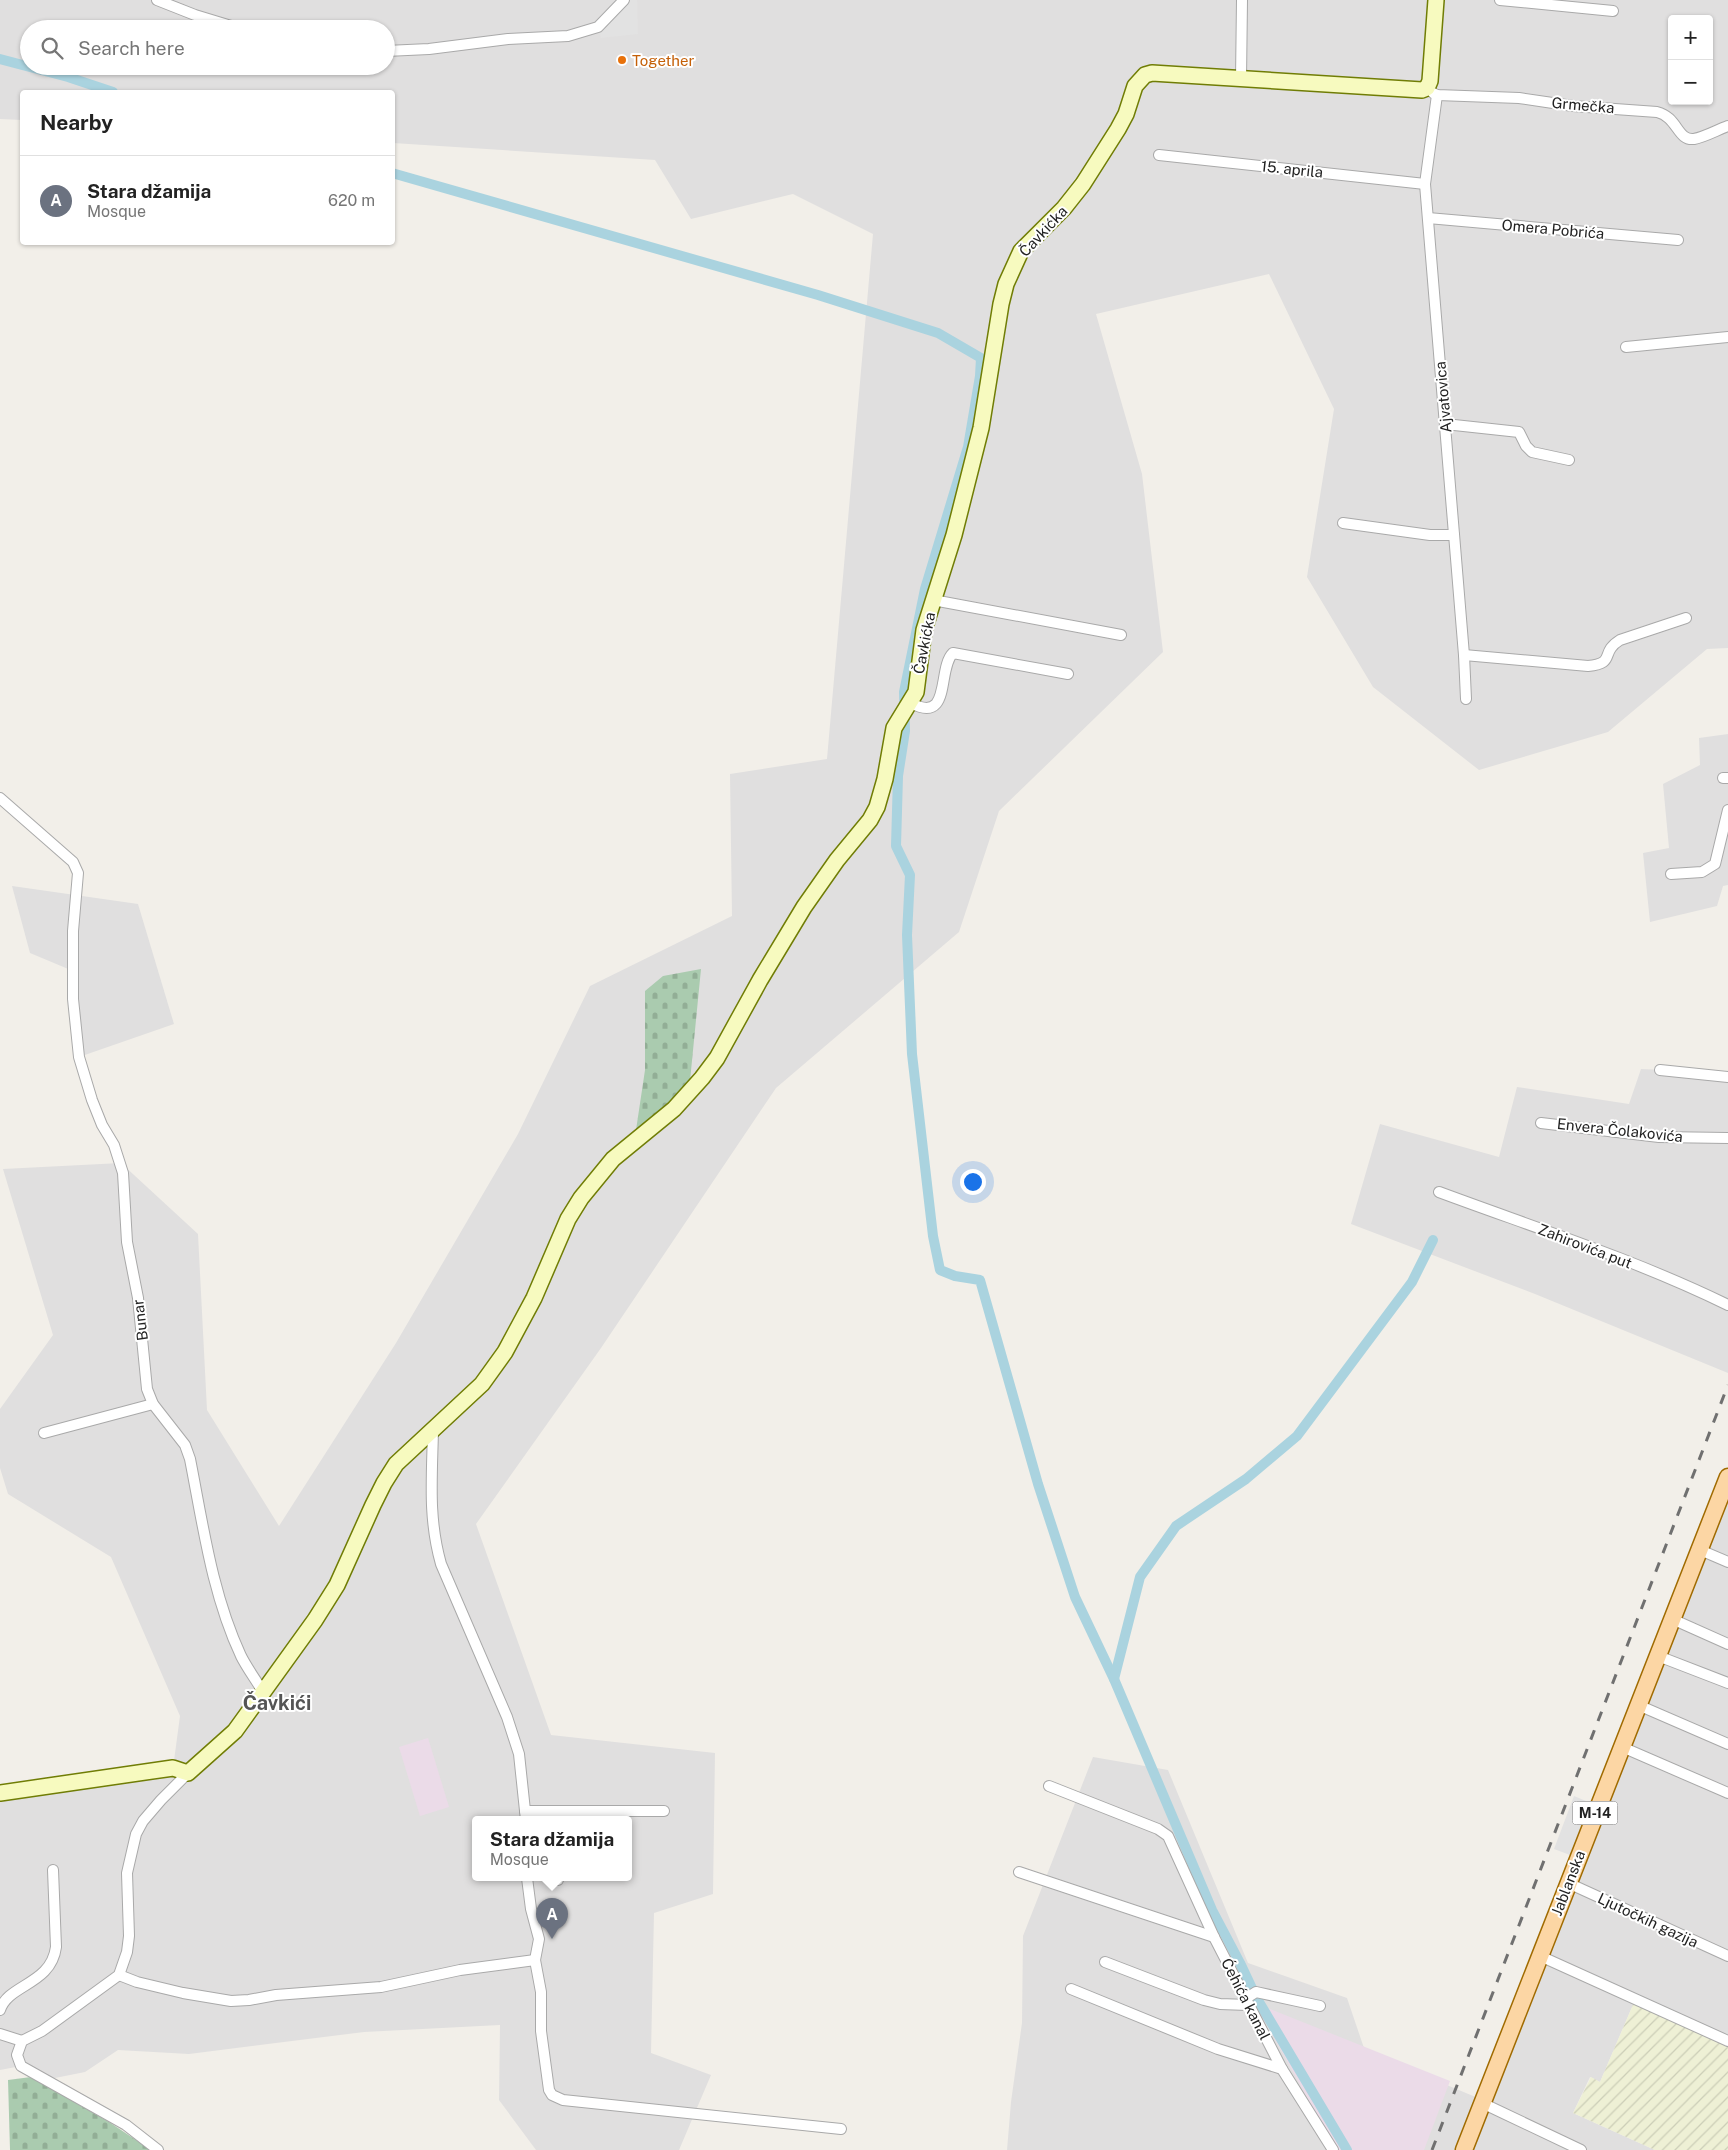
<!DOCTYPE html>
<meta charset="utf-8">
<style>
:root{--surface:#fff;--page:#f6f6f6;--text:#222;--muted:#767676;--line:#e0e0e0;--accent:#0f766e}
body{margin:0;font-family:"Public Sans",sans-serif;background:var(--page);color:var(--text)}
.controls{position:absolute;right:15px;top:15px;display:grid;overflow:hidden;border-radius:5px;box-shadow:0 1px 4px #0004}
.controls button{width:45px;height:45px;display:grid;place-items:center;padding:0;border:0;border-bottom:1px solid var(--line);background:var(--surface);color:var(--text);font:25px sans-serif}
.you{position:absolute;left:972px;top:1181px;width:18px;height:18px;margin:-12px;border:4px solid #fff;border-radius:50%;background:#1a73e8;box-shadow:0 0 0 8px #1a73e833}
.badge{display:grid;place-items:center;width:32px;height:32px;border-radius:50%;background:var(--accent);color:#fff;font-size:16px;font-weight:700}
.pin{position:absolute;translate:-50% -41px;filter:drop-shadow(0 1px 2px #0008)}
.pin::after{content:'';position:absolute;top:26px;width:18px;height:15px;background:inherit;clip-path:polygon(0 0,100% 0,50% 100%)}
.popup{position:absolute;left:472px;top:1816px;width:160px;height:65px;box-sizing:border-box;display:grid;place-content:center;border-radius:5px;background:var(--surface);filter:drop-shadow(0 1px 4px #0005);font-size:16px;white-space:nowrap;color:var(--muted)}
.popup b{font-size:19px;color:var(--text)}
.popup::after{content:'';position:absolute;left:50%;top:100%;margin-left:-10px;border:10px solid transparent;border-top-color:var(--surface)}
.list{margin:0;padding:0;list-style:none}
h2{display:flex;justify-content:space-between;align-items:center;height:65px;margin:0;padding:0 20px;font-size:21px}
h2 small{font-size:16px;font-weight:400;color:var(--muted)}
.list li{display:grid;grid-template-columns:32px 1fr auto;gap:15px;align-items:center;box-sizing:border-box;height:90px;padding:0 20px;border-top:1px solid var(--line)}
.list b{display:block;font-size:19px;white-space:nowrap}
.list p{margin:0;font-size:16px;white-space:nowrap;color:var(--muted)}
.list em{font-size:16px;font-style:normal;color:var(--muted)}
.icon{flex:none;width:28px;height:28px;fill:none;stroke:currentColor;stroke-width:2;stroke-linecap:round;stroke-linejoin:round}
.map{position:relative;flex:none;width:1728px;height:2150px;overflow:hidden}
.search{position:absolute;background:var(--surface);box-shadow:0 1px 4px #0004;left:20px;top:20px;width:375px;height:55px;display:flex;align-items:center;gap:12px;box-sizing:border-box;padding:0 18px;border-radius:28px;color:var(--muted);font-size:19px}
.panel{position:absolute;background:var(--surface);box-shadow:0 1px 4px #0004;left:20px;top:90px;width:375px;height:155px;border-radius:5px}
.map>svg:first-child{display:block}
</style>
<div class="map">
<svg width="1728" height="2150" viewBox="0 0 1728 2150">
<defs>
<pattern id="farmland-furrows" width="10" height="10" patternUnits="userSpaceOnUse" patternTransform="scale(1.25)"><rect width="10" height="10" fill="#eef0d5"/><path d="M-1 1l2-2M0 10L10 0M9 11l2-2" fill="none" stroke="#ccceb7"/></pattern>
<pattern id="cemetery-stones" width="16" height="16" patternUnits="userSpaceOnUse" patternTransform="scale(1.25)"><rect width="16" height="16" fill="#aacbaf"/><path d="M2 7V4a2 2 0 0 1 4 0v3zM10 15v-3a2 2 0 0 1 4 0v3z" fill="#92ae96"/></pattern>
</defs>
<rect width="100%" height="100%" fill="#f2efe9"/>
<!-- residential -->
<g fill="#e0dfdf" fill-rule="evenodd">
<path d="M0 0H1728V648L1707 649 1608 732 1479 770 1373 687 1307 577 1334 409 1269 274 1096 314 1142 474 1163 652 999 811 959 932 776 1088 601 1348 476 1524 551 1735 715 1753 713 1894 654 1913 651 2053 711 2075 679 2150H536L499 2100 500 2025 364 2032 189 2054 118 2050 85 2072 45 2080 21 2066 0 2070V1793L173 1768 180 1716 111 1557 8 1494 0 1468V1409L53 1335 3 1169 121 1163 198 1234 207 1410 279 1526 396 1343 518 1134 590 986 732 916 730 774 827 759 873 234 793 194 691 219 655 160 393 143 392 92H22V120L0 119ZM1672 19H1709V101H1672ZM29 29H386V66H29ZM476 1820H628V1878H476Z"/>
<polygon points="1728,734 1728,885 1723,886 1717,906 1650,922 1643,853 1669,848 1663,784 1700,765 1699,738"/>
<polygon points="12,886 138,904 174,1024 79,1057 73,971 30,953"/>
<polygon points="1641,1069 1728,1073 1728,1373 1535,1294 1351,1224 1380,1124 1499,1157 1517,1087 1629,1104"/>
<polygon points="1728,1481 1728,2041 1635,2000 1600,2082 1590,2077 1573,2113 1655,2150 1007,2150 1011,2102 1022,2023 1023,1936 1093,1757 1168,1770 1248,1963 1347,1998 1365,2051 1490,2103"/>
</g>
<!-- industrial -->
<g fill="#ebdbe8">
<polygon points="428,1738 449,1807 420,1816 399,1747"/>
<polygon points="1255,2003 1450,2081 1424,2150 1336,2150"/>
</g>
<!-- farmland -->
<polygon fill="url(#farmland-furrows)" points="1635,2000 1728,2041 1728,2150 1655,2150 1573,2113 1591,2077 1600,2082"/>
<!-- cemetery -->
<g fill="url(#cemetery-stones)">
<polygon points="701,969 690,1081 665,1107 636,1130 645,1070 645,991 663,976"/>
<polygon points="31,2077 109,2122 151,2150 10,2150 8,2080"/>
</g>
<!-- parking -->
<g fill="#e2e2e2">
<polygon points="624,0 637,0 638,34 601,38 598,27"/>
<polygon points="1574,1796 1598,1806 1578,1858 1554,1849"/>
</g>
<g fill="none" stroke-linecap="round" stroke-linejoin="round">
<!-- canal -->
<g stroke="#aad3df" stroke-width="10">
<polyline points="0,59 68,77 113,92"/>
<polyline points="392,173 818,295 938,333 981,358 980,376 968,447 925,589 904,692 905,731 898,776 896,846 910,875 907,935 912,1054 933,1236 940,1270 955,1276 980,1280 1038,1484 1075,1597 1114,1679 1212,1910 1240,1963 1256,1997 1347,2150"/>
<polyline points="1114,1679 1140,1577 1176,1526 1246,1479 1297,1436 1412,1282 1433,1240"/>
</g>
<defs>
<g id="street">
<polyline points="157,0 195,15 241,29"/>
<polyline points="1500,0 1613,11"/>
<polyline points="386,51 429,49 508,39 568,36 598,27 624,0"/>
<polyline points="1241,79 1242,0"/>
<path d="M1433 93 1437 95 1519 98 1573 106 1657 112C1678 117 1677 141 1694 139 1705 137 1717 130 1728 126"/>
<polyline points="1437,95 1425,184 1464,655 1466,699"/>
<polyline points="1159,155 1425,184"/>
<polyline points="1428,218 1678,240"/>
<polyline points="1626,347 1728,337"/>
<polyline points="1445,424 1519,432 1526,446 1532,452 1569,460"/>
<polyline points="1343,523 1430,535 1454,535"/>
<polyline points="933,600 1121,635"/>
<path d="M1464 655 1588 666C1617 663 1599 653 1620 640L1686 618"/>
<path d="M911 703C952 725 937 668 953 653L1068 674"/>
<polyline points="1723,778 1728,778"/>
<path d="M0 798 73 862 78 873 73 931V999L79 1057 92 1100 102 1125 114 1145 123 1173 127 1242 138 1298 147 1389 153 1404 185 1445 190 1459C203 1525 212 1594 241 1656 247 1668 256 1680 263 1692"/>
<polyline points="1671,874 1702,872 1715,864 1728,810"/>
<polyline points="1660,1070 1728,1077"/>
<polyline points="1541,1123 1659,1137 1728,1138"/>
<path d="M1439 1192C1536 1228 1636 1260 1728 1305"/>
<path d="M433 1430C432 1478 428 1518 441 1564L507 1717 519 1754 526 1820"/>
<polyline points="44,1433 153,1404"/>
<polyline points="1700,1550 1728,1562"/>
<polyline points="1672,1619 1728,1644"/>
<polyline points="1658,1656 1728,1683"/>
<polyline points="1638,1705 1728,1744"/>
<polyline points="1622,1747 1728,1793"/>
<polyline points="1049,1786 1158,1829 1168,1836 1214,1937 1282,2069 1333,2150"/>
<polyline points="525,1811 664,1811"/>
<polyline points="1019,1872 1214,1937"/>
<polyline points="527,1878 531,1909 539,1939 535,1960 541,1992 541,2031 549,2090 552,2095 563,2100 841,2129"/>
<polyline points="556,1878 558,1880"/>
<polyline points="1568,1883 1728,1956"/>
<polyline points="1540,1956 1728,2041"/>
<polyline points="1105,1962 1204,2000 1220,2004 1248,2005"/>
<polyline points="119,1975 137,1982 183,1993 231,2001 249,2000 276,1995 381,1987 460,1970 535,1960"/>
<polyline points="1071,1989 1218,2049 1282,2069"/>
<polyline points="1245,1999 1256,1992 1320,2006"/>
<path d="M0 2010C8 1984 51 1985 56 1947L53 1870"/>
<polyline points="0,2034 22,2041"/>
<polyline points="1482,2103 1581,2150"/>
<polyline points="158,2150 126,2125 21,2066 17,2055 22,2041 42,2031 119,1975 127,1952 129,1936 127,1873 136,1834 143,1821 161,1800 188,1773"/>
</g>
<polyline id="secondary" points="0,1793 173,1768 188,1773 235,1731 315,1620 337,1585 373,1505 384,1483 396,1464 482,1384 505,1352 534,1298 568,1219 581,1198 613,1159 674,1109 702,1078 717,1058 760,980 804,907 837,860 870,820 877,807 885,779 894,728 916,692 924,630 954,535 981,428 1001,304 1006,284 1021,251 1064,208 1083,184 1118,129 1126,114 1135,86 1145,75 1152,73 1422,90 1427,88 1430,81 1436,0"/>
<polyline id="primary" points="1464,2150 1728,1477"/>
</defs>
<!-- street casing -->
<use href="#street" stroke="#a9a9a9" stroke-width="12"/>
<!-- secondary casing -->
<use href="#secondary" stroke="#707d05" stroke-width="18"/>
<!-- primary casing -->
<use href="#primary" stroke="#a06b00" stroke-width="19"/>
<!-- street -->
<use href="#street" stroke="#fff" stroke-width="10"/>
<!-- secondary -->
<use href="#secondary" stroke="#f7fabf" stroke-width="15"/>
<!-- primary -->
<use href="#primary" stroke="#fcd6a4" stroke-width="16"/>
<!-- rail -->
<polyline stroke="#707070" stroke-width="3" stroke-dasharray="10 10" stroke-linecap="butt" points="1432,2150 1728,1385"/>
</g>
<!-- markers -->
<circle fill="#e8710a" stroke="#fff" stroke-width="2" cx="622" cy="60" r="5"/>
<g text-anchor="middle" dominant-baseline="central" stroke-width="4" stroke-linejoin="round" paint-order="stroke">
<!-- shield labels -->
<rect fill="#fff" stroke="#646464" stroke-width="1" x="1572.5" y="1801.5" width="45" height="23" rx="4"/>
<g font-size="14" font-weight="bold" fill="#222">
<text x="1595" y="1813">M-14</text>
</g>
<!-- food labels -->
<g font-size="15" fill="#c56008" stroke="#fff" text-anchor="start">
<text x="632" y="60">Together</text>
</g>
<!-- street labels -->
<g font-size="15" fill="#222" stroke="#fff">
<text transform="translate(1583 105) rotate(5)">Grmečka</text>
<text transform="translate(1292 169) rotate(6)">15. aprila</text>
<text transform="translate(1553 229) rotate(5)">Omera Pobrića</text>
<text transform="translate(1043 231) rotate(-47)">Čavkićka</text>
<text transform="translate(1443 397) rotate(-95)">Ajvatovica</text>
<text transform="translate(924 643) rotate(-79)">Čavkićka</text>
<text transform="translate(1620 1130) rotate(6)">Envera Čolakovića</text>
<text transform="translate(1585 1246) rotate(21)">Zahirovića put</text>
<text transform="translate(140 1320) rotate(-97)">Bunar</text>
<text transform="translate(1568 1883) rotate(-69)">Jablanska</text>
<text transform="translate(1648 1920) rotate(25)">Ljutočkih gazija</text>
<text transform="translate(1246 1999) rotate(63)">Ćehića kanal</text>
</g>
<!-- district labels -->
<g font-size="20" font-weight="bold" fill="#555" stroke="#fff">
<text x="277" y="1703">Čavkići</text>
</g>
</g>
</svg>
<div class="controls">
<button>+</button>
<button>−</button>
</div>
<div class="you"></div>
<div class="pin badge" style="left:552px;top:1939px;background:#6b7280">A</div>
<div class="popup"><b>Stara džamija</b>Mosque</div>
<div class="search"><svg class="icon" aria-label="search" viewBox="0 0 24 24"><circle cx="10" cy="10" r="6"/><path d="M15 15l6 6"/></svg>Search here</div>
<section class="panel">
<h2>Nearby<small></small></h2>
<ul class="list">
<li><span class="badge" style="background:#6b7280">A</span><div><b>Stara džamija</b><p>Mosque</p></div><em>620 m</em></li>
</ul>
</section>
</div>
